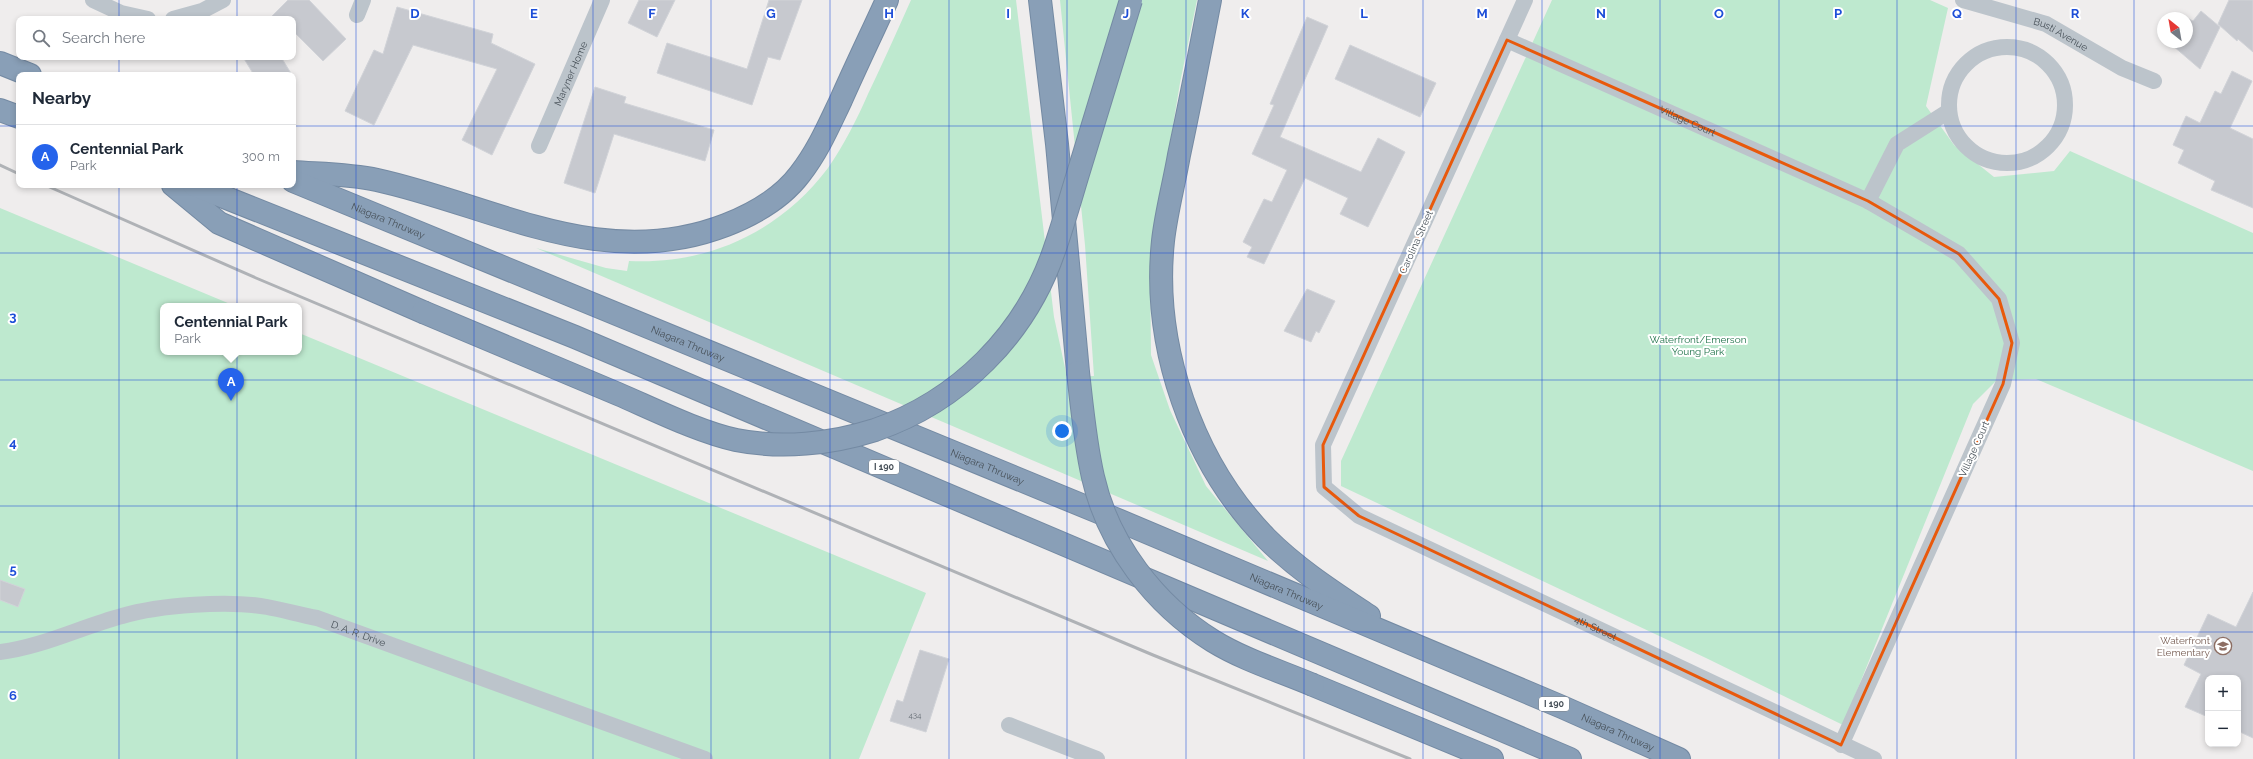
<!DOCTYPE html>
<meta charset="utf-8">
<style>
:root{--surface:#fff;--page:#f2f2f3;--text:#1f2937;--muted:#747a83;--line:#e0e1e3;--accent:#2563eb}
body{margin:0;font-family:Raleway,sans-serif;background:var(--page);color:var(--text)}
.controls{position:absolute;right:12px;bottom:12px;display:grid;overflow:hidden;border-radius:8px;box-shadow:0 2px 6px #0003}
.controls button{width:36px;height:36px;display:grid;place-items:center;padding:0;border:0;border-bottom:1px solid var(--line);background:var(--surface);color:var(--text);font:20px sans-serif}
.compass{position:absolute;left:2157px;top:12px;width:36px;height:36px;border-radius:50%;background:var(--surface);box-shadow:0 2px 6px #0003;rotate:329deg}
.you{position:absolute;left:1062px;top:431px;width:14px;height:14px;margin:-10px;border:3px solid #fff;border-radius:50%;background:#1a73e8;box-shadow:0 0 0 6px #1a73e833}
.badge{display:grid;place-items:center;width:26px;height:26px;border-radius:50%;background:var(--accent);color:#fff;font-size:13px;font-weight:700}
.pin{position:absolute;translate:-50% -33px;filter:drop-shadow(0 1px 2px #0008)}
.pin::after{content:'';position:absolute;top:21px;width:14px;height:12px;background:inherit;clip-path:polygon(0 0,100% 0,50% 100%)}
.popup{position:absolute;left:160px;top:303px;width:142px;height:52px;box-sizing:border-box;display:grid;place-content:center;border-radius:8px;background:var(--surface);filter:drop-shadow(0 1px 3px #0005);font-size:13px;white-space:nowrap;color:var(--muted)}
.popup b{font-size:15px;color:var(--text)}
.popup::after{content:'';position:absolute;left:50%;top:100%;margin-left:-8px;border:8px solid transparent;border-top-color:var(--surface)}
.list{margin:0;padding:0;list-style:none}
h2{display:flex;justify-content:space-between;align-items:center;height:52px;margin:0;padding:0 16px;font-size:17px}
h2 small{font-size:13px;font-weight:400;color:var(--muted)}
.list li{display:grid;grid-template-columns:26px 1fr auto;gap:12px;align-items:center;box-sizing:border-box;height:64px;padding:0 16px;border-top:1px solid var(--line)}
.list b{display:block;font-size:15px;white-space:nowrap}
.list p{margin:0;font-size:13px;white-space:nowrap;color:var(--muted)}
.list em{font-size:13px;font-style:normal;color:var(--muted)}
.icon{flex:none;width:22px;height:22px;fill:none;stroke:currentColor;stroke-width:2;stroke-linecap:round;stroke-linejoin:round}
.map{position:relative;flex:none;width:2253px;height:759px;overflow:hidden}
.search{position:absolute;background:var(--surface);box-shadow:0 2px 6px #0003;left:16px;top:16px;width:280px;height:44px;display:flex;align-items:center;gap:10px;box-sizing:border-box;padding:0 14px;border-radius:8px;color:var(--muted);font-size:15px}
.panel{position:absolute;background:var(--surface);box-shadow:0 2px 6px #0003;left:16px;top:72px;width:280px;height:116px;border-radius:8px}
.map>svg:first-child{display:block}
</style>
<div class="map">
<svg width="2253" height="759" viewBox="0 0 2253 759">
<rect width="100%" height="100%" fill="#efeded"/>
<!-- green -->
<g fill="#bee9cf">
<path d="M911 0H1016L1054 317 1067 377 1094 376 1085 245 1060 0H1197L1180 83 1150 265 1151 355 1170 410 1206 486 1268 561 536 248 606 268 627 271 629 261C707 265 780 232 828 168 844 145 857 119 868 94 883 63 897 31 911 0Z"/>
<polygon points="1552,0 1930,0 1948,8 1926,106 1954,145 1994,177 2054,171 2070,151 2253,233 2253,471 2036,379 1997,380 1973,404 1843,725 1706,658 1341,486 1341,461"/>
<polygon points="0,208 235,306 163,306 163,352 299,352 299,333 926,593 859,759 0,759"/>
</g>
<!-- building -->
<g fill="#c7c9cf" stroke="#d1d3d8">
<polygon points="288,0 309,0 346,39 323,61 293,31 293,19 269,19"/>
<polygon points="639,0 675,0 657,37 628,23"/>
<polygon points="769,0 802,0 780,60 768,57 752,105 657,73 667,43 747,69"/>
<polygon points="2229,0 2253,0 2253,52 2238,39 2237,41 2218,24"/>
<polygon points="397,7 493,34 491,43 535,64 492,155 462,140 497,69 413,45 374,125 345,111 374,50 383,54"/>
<polygon points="2201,11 2220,27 2200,69 2172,45 2174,42 2187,42 2187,18 2193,21"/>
<polygon points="1307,17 1328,26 1280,137 1361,172 1378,138 1405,152 1368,227 1340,214 1348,198 1305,178 1264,264 1247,257 1252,247 1243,242 1264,199 1272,202 1287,170 1252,154 1274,105 1270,104"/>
<polygon points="1350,45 1436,83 1420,117 1335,79"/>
<polygon points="243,57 281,57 292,75 254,75"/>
<polygon points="2232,71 2252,81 2230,128 2253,139 2253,208 2211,190 2215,181 2178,163 2184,150 2173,145 2186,116 2200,123 2215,91 2221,94"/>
<polygon points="595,87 626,97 624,103 714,130 705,161 614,134 595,193 564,183"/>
<polygon points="1307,289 1335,301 1319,333 1316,331 1311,342 1284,331"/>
<polygon points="0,580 25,589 18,607 0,600"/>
<polygon points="2253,592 2253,738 2238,731 2238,678 2208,678 2208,717 2185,707 2201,674 2184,665 2208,614 2236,627"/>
<polygon points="920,650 949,659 926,732 890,721 897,700 903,702"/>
</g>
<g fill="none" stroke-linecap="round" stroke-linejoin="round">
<defs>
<g id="highway">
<polyline points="1040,0 1057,144 1078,372"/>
<path d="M1210 0C1200 52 1190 103 1179 155 1174 184 1166 213 1163 241 1152 346 1192 462 1266 538 1297 569 1333 592 1369 616"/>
<polyline points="0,63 30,75"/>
<polyline points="0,110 19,117"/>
<path d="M293 172C320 174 350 174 377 180 495 206 602 273 726 225 754 214 782 198 800 174 818 151 829 125 841 100 856 66 872 33 887 0"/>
<path id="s6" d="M293 181 1113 518 1562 707 1679 759"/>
<polyline points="173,185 219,223 423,312"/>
<polyline points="194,185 575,337 1570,759"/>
<polyline points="1313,685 1492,759"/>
</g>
</defs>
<!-- highway casing -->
<use href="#highway" stroke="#748aa3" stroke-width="24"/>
<!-- street -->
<g stroke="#bcc4cb" stroke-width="16">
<polyline points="93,0 121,13 148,19"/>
<path id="s1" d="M1525 0 1323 445 1324 487 1359 516 1874 759"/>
<path id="s2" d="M1963 0 2046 24 2122 68 2154 81"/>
<polyline points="357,15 363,0"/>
<polyline points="173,19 202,11 223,0"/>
<path id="s3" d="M1507 40 1868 201 1959 254 1999 299 2012 343 2003 384 1841 745"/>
<circle cx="2007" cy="105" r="58"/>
<path id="s4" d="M539 146 602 0"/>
<polyline points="1868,201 1897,144 1949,111"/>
<path id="s5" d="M0 652C42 647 81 627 122 616 159 605 229 600 267 607 284 610 300 615 317 618L705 759"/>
<polyline points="1009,725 1097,759"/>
</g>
<!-- highway -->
<use href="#highway" stroke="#899fb7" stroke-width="22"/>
<!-- rail -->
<g stroke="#afb2b6" stroke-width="3">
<polyline points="0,165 19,174"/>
<polyline points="45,185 256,278 1153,655 1410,759"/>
</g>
<defs>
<g id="highway-bridge">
<path d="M423 312C488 339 553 367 618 394 653 409 699 432 736 440 781 449 831 444 875 430 959 401 1025 335 1054 251 1064 222 1072 193 1081 164 1098 109 1114 55 1131 0"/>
<path d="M1078 372C1082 407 1085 442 1093 477 1108 544 1155 605 1213 641 1244 660 1280 671 1313 685"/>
</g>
</defs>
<!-- highway-bridge casing -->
<use href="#highway-bridge" stroke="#748aa3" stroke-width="24" stroke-linecap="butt"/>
<!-- highway-bridge -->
<use href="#highway-bridge" stroke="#899fb7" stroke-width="22"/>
</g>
<!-- marked area -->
<path fill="none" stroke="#e8590c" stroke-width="3" stroke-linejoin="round" d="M1507 40 1868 201 1959 254 1999 299 2012 343 2003 384 1841 745 1359 516 1324 487 1323 445Z"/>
<!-- grid -->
<path fill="none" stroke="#1d4ed8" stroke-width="1" stroke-opacity="0.55" d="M119 0V19M237 0V19M356 0V759M474 0V759M593 0V759M711 0V759M830 0V759M949 0V759M1067 0V759M1186 0V759M1304 0V759M1423 0V759M1542 0V759M1660 0V759M1779 0V759M1897 0V759M2016 0V759M2134 0V759M119 57V75M237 57V75M0 126H19M293 126H2253M119 185V759M237 185V759M0 253H2253M0 380H2253M0 506H2253M0 632H2253"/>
<!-- icons -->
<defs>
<symbol id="school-ring" viewBox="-11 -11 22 22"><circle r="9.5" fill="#fff" stroke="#8d6e63" stroke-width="1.5"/><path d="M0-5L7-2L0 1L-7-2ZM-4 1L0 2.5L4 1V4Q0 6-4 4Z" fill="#8d6e63"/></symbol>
</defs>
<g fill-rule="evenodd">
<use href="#school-ring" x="2213" y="636" width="20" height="20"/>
</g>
<g text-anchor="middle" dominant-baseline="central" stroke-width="4" stroke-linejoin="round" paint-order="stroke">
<!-- number labels -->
<g font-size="8" fill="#676e76">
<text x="915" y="715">434</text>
</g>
<!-- shield labels -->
<g fill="#fff" stroke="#7e848a" stroke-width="1">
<rect x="869" y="460" width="30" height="14" rx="3"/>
<rect x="1539" y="697" width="30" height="14" rx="3"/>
</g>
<g font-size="9" font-weight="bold" fill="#475058">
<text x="884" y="467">I 190</text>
<text x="1554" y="704">I 190</text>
</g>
<!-- street labels -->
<g font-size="10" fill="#475058" stroke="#fff">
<text stroke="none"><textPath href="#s2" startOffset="104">Busti Avenue</textPath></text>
<text stroke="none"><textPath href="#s4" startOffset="79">Maryner Home</textPath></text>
<text stroke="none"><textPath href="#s3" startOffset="198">Village Court</textPath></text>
<text stroke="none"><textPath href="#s6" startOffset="103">Niagara Thruway</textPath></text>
<text transform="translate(1416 242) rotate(-66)">Carolina Street</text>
<text stroke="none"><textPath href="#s6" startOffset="427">Niagara Thruway</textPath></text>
<text transform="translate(1974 449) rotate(-66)">Village Court</text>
<text stroke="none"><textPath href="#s6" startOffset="751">Niagara Thruway</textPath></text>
<text stroke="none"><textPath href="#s6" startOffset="1075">Niagara Thruway</textPath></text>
<text stroke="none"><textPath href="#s1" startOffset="838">4th Street</textPath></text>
<text stroke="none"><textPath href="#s5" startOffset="369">D. A. R. Drive</textPath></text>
<text stroke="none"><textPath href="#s6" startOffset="1435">Niagara Thruway</textPath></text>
</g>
<!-- park labels -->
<g font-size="10" fill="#1f7249" stroke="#fff">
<text x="1698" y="339">Waterfront/Emerson<tspan x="1698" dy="12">Young Park</tspan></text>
</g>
<!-- education labels -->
<g font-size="10" fill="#785e54" stroke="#fff" text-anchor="end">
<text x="2210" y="640">Waterfront<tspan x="2210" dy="12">Elementary</tspan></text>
</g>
</g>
<g font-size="13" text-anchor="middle" font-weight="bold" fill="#1d4ed8" stroke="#fff" stroke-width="4" stroke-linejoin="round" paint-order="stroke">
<text x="415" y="18">D</text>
<text x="534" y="18">E</text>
<text x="652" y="18">F</text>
<text x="771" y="18">G</text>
<text x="889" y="18">H</text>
<text x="1008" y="18">I</text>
<text x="1126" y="18">J</text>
<text x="1245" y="18">K</text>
<text x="1364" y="18">L</text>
<text x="1482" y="18">M</text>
<text x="1601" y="18">N</text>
<text x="1719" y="18">O</text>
<text x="1838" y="18">P</text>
<text x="1957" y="18">Q</text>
<text x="2075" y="18">R</text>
<text x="13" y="321">3</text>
<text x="13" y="447">4</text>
<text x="13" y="574">5</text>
<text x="13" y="700">6</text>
</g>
</svg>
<div class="controls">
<button>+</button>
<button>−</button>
</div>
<svg class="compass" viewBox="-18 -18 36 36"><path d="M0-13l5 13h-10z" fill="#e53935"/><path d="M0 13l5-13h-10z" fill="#747a83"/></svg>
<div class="you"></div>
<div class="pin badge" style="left:231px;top:401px">A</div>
<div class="popup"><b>Centennial Park</b>Park</div>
<div class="search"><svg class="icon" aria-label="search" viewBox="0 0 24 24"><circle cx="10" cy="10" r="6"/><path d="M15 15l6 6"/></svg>Search here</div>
<section class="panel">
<h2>Nearby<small></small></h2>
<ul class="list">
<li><span class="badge">A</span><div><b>Centennial Park</b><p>Park</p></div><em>300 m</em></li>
</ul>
</section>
</div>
